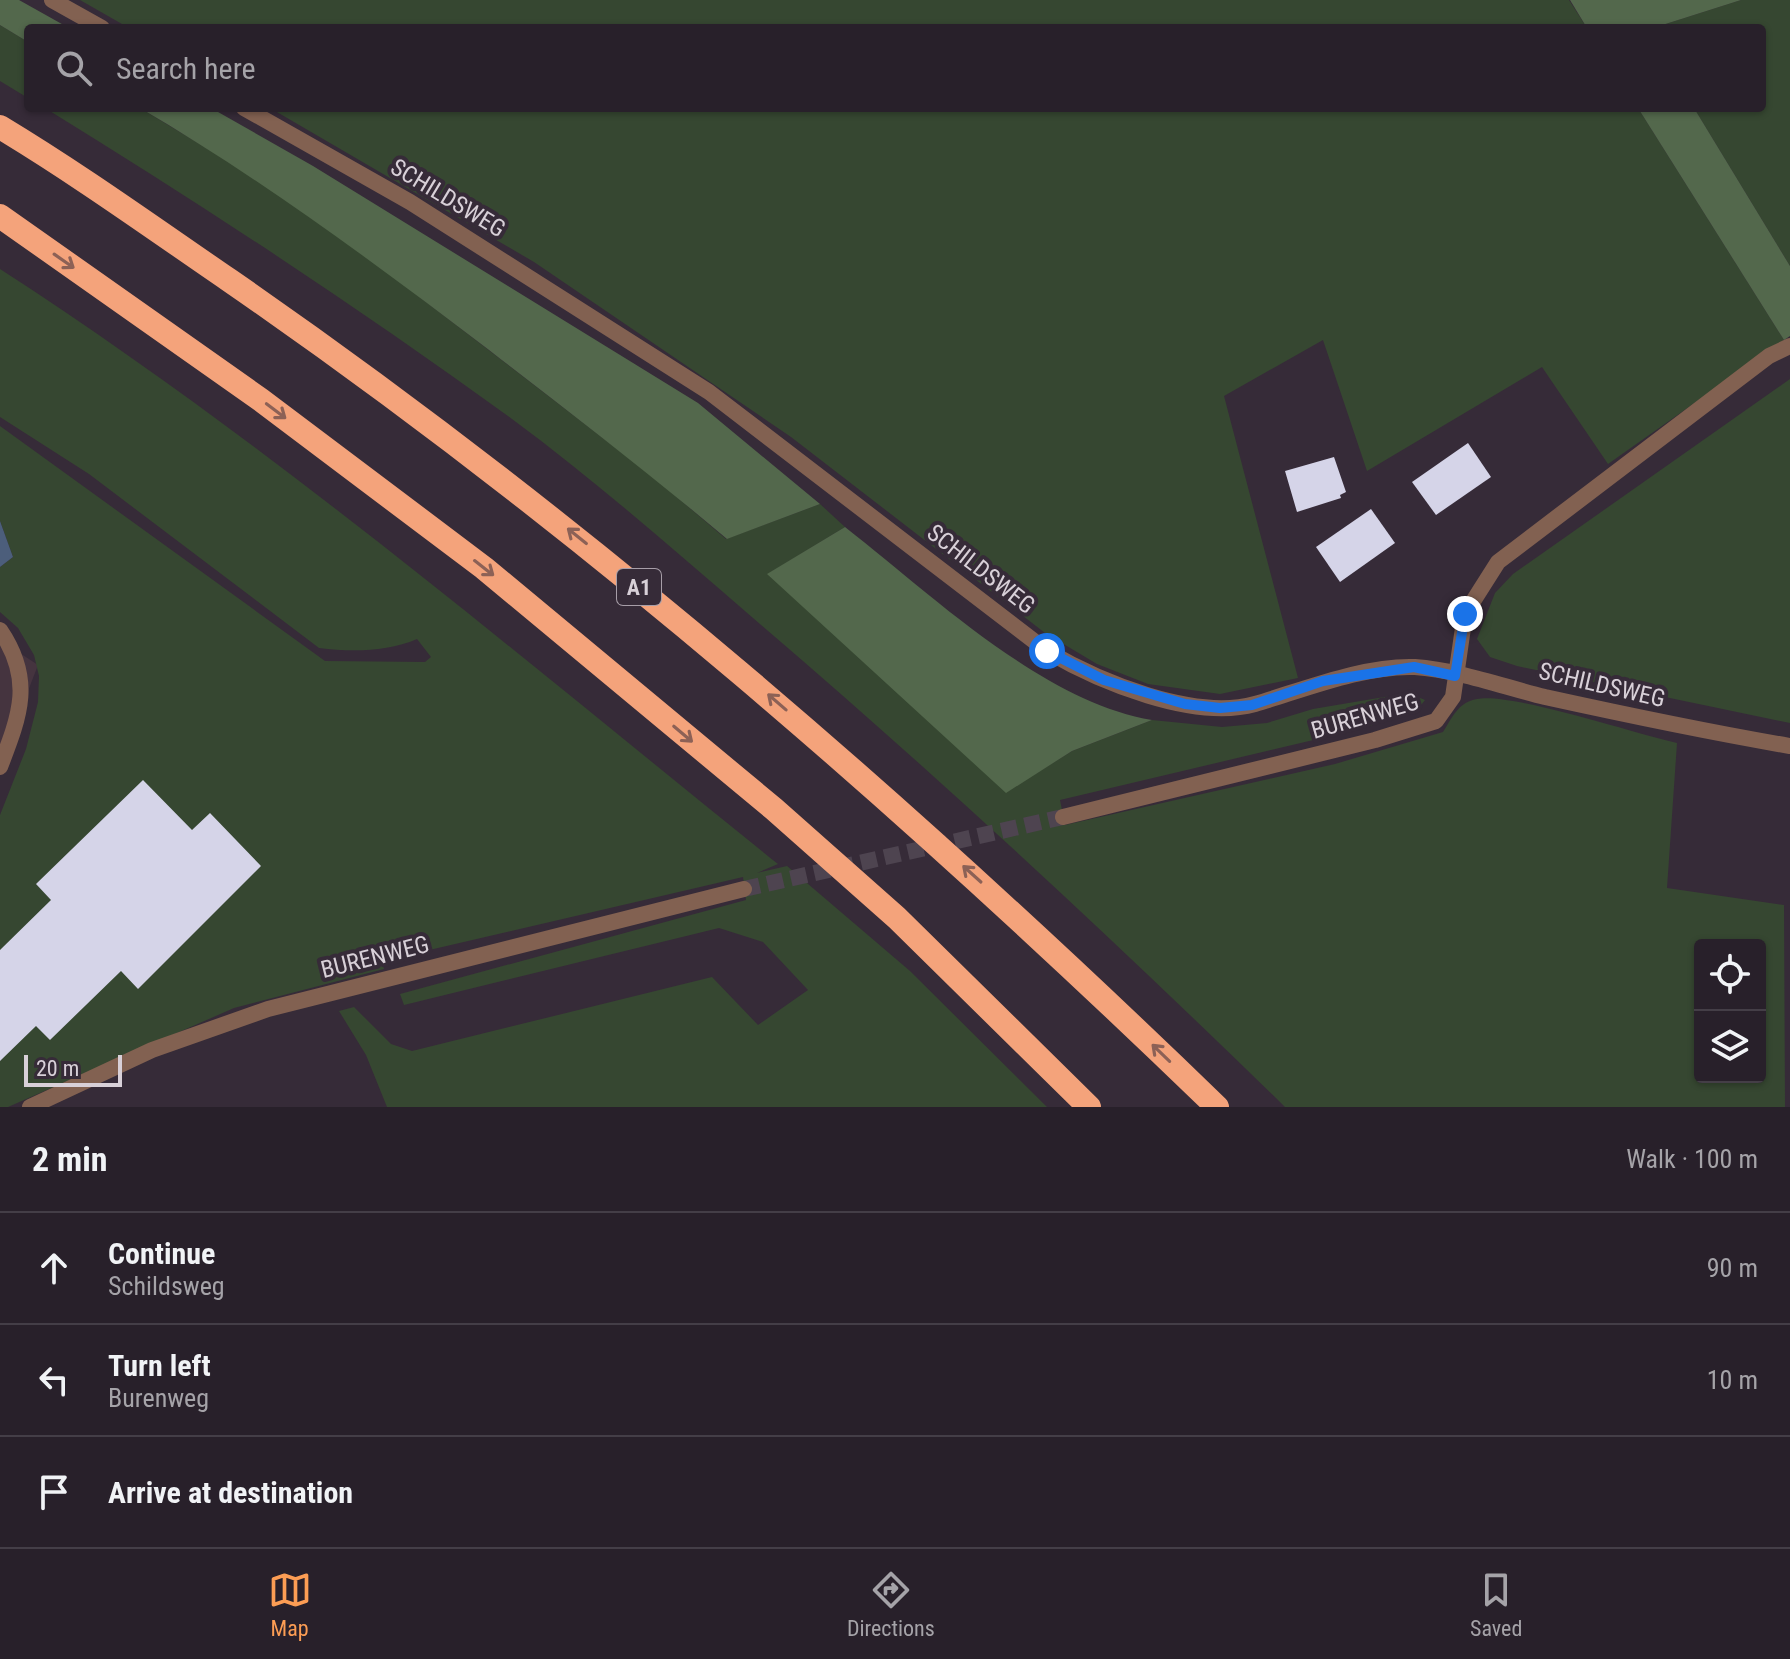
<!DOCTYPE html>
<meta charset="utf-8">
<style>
:root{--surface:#28202a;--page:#302832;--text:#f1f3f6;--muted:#a5a3a8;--line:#443e47;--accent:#fc9d54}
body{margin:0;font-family:"Roboto Condensed",sans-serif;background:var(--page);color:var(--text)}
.controls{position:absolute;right:24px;bottom:24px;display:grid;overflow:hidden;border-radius:8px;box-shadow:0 2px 6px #0004}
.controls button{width:72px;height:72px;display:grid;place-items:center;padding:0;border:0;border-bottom:2px solid var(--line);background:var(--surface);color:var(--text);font:40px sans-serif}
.scale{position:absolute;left:24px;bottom:20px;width:98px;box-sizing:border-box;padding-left:8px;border:4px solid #d8d0d8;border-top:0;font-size:22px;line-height:28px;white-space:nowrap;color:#d8d0d8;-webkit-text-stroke:6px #362b38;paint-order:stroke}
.stop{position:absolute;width:24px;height:24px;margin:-18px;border:6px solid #1a73e8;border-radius:50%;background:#fff}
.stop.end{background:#1a73e8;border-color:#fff;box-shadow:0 2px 8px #0008}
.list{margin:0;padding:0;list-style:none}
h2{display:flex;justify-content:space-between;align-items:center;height:104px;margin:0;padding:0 32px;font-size:34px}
h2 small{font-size:26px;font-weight:400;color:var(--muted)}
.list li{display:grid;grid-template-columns:52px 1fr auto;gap:24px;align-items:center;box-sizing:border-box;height:112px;padding:0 32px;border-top:2px solid var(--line)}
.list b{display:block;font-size:30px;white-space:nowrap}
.list p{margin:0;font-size:26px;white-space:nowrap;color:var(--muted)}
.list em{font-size:26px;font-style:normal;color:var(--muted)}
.icon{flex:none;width:44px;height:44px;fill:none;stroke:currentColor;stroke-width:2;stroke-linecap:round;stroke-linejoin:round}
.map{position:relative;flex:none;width:1790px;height:1107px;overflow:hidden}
.search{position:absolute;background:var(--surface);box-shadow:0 2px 6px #0004;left:24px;right:24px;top:24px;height:88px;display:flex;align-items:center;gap:20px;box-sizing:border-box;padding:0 28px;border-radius:8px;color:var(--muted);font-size:30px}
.sheet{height:440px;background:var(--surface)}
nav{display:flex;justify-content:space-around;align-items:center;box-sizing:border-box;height:112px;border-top:2px solid var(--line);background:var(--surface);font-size:22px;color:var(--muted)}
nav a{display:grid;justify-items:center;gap:4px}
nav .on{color:var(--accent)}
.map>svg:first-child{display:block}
</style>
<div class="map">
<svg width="1790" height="1107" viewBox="0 0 1790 1107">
<rect width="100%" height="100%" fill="#362b38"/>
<!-- commercial -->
<polygon fill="#45343f" points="0,640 38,665 0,764"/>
<!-- green -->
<g fill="#364731" fill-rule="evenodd">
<polygon points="80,0 1569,0 1587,28 129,28"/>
<polygon points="1741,0 1790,0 1790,266 1694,108 1762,108 1762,28 1653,28"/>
<polygon points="0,25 28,42 28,98 0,81"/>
<path d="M45 108H140L241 169 374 262 651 475 726 539 820 504 845 527 768 574 1006 792 1072 751 1152 720 1222 727 1267 723 1313 709 1408 693 1425 700 1418 709 1364 728 1060 800 1065 825 1335 764 1443 732C1452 718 1458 702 1477 699 1511 692 1636 734 1677 743L1667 888 1784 905 1785 1107H1285C1112 938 937 775 753 618 674 550 596 481 512 419 361 309 204 206 45 108ZM1700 945H1760V1077H1700Z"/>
<polygon points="270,108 1638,108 1784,340 1608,464 1542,367 1367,471 1323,340 1224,396 1298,678 1220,694 1148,684 1097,664 1045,633 791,437 678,360 534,262"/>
<path d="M0 269C274 446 524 660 778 864L757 873 787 866 910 971 1047 1107H387L366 1055 339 1011 354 1007 391 1044 412 1051 712 977 758 1025 808 990 763 942 719 928 404 1005 400 994 746 900 743 877 382 961 384 969 234 1008 8 1107H0V815L26 749 38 702 39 676 34 655 18 628 0 612V567L13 557 0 521V426L325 661 425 662 431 657 417 639C387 652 351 652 319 648L89 474 0 417Z"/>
<polygon points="1790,379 1790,723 1517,666 1490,657 1477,639 1495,593 1513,574"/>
</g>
<!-- forest -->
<g fill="#53684c">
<polygon points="0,0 19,0 69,28 28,28 28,42 0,25"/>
<polygon points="1570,0 1741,0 1653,28 1587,28"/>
<path d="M140 108H211L313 166 698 403 820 504 727 539C649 473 569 412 489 350 376 264 263 180 140 108Z"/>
<polygon points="1638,108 1694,108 1790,266 1790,336 1784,340"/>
<path d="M845 527C932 595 1043 702 1152 720L1072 751 1006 793 767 574Z"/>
</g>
<!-- water -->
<polygon fill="#4c5e7b" points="0,521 13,557 0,567"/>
<!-- building -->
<g fill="#d5d4e8">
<polygon points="1468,443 1491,477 1436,515 1412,482"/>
<polygon points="1334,457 1346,492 1340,495 1341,498 1297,512 1285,471"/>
<polygon points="1371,509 1395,543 1340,582 1316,547"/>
<polygon points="143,780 192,830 210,813 261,866 138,989 121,971 50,1040 36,1026 0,1061 0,950 51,900 36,884"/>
</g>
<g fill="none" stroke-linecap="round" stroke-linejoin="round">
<!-- minor-tunnel -->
<polyline stroke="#4e4450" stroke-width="16" stroke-dasharray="16 8" stroke-linecap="butt" points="744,889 1063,817"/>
<!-- minor -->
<g stroke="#826151" stroke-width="16">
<polyline points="52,0 102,28"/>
<path d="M244 108 410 202 709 392 1047 651C1100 682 1194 721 1255 704 1303 690 1364 665 1415 667 1458 670 1504 687 1545 697 1627 715 1708 732 1790 746"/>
<path d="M0 630C34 680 20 715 0 767"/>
<polyline points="1063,817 1375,740 1436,721 1453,697 1465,614 1498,562 1769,356 1790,346"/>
<polyline points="30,1107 152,1050 268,1009 744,889"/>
</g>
<!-- motorway -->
<g stroke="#f4a37b" stroke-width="24">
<path d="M0 127C78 174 153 228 229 280 584 525 907 807 1217 1107"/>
<polyline points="0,216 261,400 484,568 774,809 897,918 1089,1107"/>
</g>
</g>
<!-- one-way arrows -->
<defs><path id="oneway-shaft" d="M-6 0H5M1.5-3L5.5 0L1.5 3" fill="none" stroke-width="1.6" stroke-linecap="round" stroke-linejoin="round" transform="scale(2)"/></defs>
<g stroke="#8c6156">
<use href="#oneway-shaft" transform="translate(64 261) rotate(35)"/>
<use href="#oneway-shaft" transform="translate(276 411) rotate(37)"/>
<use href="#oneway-shaft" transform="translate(577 536) rotate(-141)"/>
<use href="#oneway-shaft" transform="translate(484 568) rotate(38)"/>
<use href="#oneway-shaft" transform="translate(777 702) rotate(-139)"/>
<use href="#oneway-shaft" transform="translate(683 734) rotate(40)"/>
<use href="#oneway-shaft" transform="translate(972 874) rotate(-138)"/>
<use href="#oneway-shaft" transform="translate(1161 1053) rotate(-136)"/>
</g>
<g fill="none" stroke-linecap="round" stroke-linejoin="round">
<!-- route -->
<polyline stroke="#1a73e8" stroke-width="10" points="1047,651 1104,680 1185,704 1220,708 1252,705 1323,681 1414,667 1455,676 1465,614"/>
</g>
<g text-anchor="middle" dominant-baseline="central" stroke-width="8" stroke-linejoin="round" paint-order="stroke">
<!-- shield labels -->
<rect fill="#362b38" stroke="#a79ea8" stroke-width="2" x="617" y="569" width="44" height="36" rx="6"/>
<g font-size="22" font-weight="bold" fill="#d8d0d8">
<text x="639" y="587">A1</text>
</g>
<!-- street labels -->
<g font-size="24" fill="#d8d0d8" stroke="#362b38">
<text transform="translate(448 198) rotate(31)">SCHILDSWEG</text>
<text transform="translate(981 569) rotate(38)">SCHILDSWEG</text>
<text transform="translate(1602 685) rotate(13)">SCHILDSWEG</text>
<text transform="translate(1365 716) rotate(-16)">BURENWEG</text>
<text transform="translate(375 957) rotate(-14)">BURENWEG</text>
</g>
</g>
</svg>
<div class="controls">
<button><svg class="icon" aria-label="locate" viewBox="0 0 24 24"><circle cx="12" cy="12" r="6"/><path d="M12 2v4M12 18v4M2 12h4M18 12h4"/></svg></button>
<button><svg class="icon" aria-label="layers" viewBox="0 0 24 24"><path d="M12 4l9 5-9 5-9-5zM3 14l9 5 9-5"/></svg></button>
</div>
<div class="scale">20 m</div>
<div class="stop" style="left:1047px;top:651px"></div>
<div class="stop end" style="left:1465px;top:614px"></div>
<div class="search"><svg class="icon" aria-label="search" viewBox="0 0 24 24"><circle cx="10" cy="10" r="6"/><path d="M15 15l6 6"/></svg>Search here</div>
</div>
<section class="sheet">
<h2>2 min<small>Walk · 100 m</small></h2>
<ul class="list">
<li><svg class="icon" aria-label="ahead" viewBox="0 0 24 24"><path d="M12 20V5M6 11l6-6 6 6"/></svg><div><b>Continue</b><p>Schildsweg</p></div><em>90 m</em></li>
<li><svg class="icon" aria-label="left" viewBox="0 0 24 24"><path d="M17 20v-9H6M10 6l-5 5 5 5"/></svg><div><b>Turn left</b><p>Burenweg</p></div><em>10 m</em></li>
<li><svg class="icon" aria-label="arrive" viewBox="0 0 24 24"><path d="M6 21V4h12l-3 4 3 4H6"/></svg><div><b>Arrive at destination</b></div></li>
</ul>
</section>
<nav>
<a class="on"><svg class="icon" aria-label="map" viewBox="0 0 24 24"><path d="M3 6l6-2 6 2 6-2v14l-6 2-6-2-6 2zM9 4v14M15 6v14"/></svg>Map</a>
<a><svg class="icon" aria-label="directions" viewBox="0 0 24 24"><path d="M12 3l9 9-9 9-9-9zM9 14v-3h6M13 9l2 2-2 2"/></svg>Directions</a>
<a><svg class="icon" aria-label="saved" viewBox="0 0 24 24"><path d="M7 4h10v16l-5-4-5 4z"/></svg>Saved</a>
</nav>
